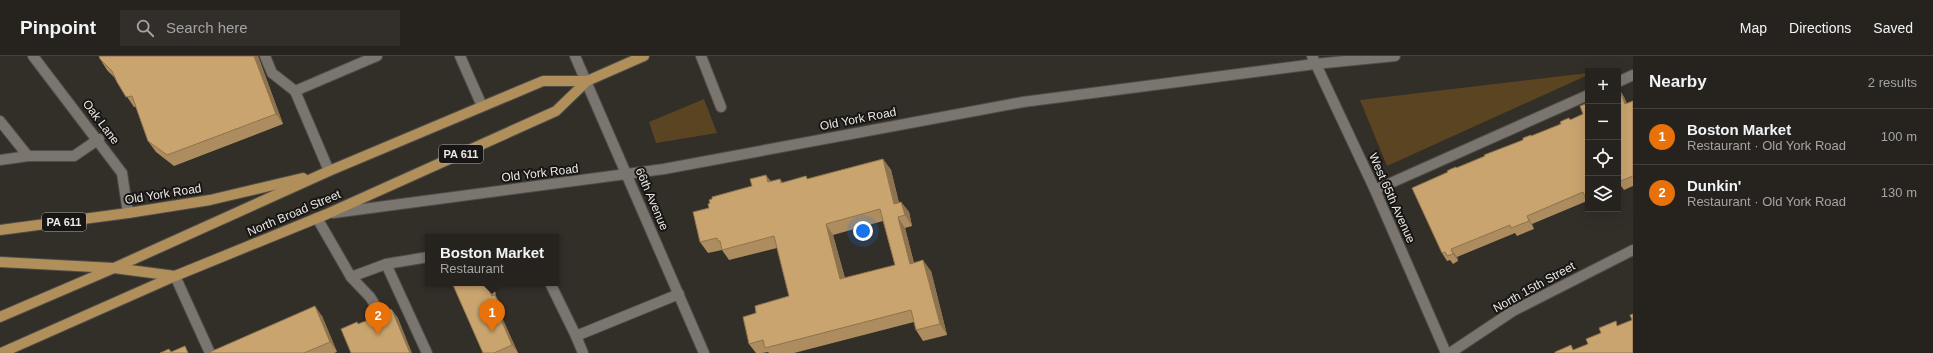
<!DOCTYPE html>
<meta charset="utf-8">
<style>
:root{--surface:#26221e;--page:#322f2b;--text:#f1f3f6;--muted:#a4a4a4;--line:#423f3c;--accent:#b2adfa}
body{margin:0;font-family:Helvetica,sans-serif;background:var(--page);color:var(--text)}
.controls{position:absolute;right:12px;top:12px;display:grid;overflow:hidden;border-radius:0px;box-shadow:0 4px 16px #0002}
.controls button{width:36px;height:36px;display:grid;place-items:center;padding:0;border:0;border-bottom:1px solid var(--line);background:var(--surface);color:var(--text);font:20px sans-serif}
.you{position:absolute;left:863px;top:175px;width:14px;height:14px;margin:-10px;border:3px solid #fff;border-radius:50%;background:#1a73e8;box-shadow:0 0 0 6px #1a73e833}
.badge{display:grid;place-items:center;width:26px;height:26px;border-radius:50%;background:var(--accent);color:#fff;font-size:13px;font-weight:700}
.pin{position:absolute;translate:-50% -33px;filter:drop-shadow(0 1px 2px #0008)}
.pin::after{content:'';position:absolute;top:21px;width:14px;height:12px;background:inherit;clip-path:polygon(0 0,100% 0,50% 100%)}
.popup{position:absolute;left:425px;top:178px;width:134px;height:52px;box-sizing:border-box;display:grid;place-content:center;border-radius:0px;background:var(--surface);filter:drop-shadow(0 1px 3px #0005);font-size:13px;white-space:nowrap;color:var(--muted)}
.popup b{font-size:15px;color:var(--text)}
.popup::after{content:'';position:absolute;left:50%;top:100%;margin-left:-8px;border:8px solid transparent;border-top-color:var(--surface)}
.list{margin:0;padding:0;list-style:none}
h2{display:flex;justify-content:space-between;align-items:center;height:52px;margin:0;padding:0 16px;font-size:17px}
h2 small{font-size:13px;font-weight:400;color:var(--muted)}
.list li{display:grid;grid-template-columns:26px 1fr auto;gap:12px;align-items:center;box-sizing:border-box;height:56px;padding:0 16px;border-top:1px solid var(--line)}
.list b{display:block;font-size:15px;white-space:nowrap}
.list p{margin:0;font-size:13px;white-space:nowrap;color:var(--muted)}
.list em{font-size:13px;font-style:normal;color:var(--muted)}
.icon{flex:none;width:22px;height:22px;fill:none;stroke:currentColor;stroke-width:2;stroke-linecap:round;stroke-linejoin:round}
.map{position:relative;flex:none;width:1633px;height:297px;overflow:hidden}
header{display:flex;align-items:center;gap:24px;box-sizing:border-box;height:56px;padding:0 20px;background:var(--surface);border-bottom:1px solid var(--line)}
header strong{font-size:19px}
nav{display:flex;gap:22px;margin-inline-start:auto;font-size:14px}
.search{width:280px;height:36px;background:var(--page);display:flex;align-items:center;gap:10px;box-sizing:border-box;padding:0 14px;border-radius:0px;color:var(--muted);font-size:15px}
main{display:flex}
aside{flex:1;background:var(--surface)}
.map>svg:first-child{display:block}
</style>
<header>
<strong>Pinpoint</strong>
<div class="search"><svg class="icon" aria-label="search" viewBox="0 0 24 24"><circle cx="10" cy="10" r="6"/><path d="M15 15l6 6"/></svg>Search here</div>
<nav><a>Map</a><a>Directions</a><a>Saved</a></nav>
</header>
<main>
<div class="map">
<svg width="1633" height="297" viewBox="0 0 1633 297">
<rect width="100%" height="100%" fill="#322e28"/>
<!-- green -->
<g fill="#5b4421">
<polygon points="1588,17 1588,19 1387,110 1360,44"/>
<polygon points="704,43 717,77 656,87 649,66"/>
</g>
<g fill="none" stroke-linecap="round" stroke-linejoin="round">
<defs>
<g id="lane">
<polyline points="265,0 272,17 295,35"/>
<polyline points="460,0 482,50"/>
<polyline points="701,0 721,51"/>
<polyline points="1618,26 1633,19"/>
<polyline points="0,65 28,100"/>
<polyline points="0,104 28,100 74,100 99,83"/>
<polyline points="329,115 295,35 377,0"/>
<polyline points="1375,134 1588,39"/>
<polyline points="317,162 351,221 386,208 428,201"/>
<polyline points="386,208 427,297"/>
<polyline points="175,220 210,297"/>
<polyline points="351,221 370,241 385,265"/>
<polyline points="550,227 576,280"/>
<polyline points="583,297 576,280 679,238"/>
</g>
<g id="street">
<polyline points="33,0 122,117 128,157"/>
<polyline points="1312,0 1375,134 1446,297"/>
<polyline points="1450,297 1513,255 1633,194"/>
</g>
<g id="secondary">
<polyline points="575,0 704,297"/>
<polyline points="333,157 664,113 1023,46 1315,8 1395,0"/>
</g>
<g id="primary">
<polyline points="0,174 128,157 210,144 303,122"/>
<polyline points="0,206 114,212 175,220"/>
<polyline points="0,261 114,212 329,115 543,25 587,25"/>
<polyline points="1,297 175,220 327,158 556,55 587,25 644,0"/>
</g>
</defs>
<!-- lane casing -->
<use href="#lane" stroke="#504d48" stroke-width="12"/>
<!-- street casing -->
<use href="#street" stroke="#504d48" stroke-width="12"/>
<!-- secondary casing -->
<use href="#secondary" stroke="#504d48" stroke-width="12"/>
<!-- primary casing -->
<use href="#primary" stroke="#504d48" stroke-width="12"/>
<!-- lane -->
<use href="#lane" stroke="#7a756e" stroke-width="10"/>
<!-- street -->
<use href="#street" stroke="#7a756e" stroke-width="10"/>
<!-- secondary -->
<use href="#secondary" stroke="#7a756e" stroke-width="10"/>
<!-- primary -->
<use href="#primary" stroke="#b18f5a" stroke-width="10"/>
</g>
<!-- wall -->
<g fill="#ad8d5f" fill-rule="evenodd">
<polygon points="99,0 258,0 283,68 174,110 156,96 148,85 136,51 134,51 117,26 114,21 107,14 100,3"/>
<polygon points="1619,33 1624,41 1627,48 1633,45 1633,130 1624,134 1621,130 1618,131 1618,34"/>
<polygon points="1588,47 1588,146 1587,145 1532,168 1534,173 1517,180 1515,177 1457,201 1458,205 1453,208 1450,204 1447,205 1442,197 1448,116 1456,111 1457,112 1561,68 1569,62 1571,64 1583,58"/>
<path d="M883 103 891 114 899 147 901 146 909 156 912 170 905 172 914 207 931 215 947 279 923 285 916 274 914 266 794 297H769L768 296 762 297H756L749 288 756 257 789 240 777 192 729 204 722 194 708 197 700 186 709 152 780 123 783 127 806 120 808 123ZM883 165 895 209 845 222 833 179Z"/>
<polygon points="491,227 496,238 495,239 500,247 504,253 499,255 518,297 483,297 453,229"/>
<polygon points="322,260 337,296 334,297 211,297"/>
</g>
<!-- shaded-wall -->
<g fill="#8d734e">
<polygon points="254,0 258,0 283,68 276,58"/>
<polygon points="1619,33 1624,41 1631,56 1625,48"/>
<polygon points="883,103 891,114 902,159 894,148"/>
<polygon points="766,119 774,129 768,126"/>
<polygon points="901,146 909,156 912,170 905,159"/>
<polygon points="1527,160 1532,168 1534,173 1529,165"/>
<polygon points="898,161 905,172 917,219 910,208"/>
<polygon points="826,168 833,179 848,234 840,223"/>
<polygon points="1451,193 1457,201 1458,205 1453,198"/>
<polygon points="923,204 931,215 947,279 940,268"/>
<polygon points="489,227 491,227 496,238 491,230"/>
<polygon points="495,239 500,247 504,253 498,246"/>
<polygon points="494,247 499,255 518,297 512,289"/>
<polygon points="315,250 322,260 337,296 330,286"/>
<polygon points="392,254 398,262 412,297 410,297"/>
</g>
<!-- building -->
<g fill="#c9a46f" stroke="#8d734e" fill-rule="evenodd">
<polygon points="99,0 254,0 276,58 167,99 148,85 132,40 126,41 117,26 112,15 100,3"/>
<polygon points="1619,33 1625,48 1633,45 1633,120 1618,126 1618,34"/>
<polygon points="1588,47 1588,139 1585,141 1583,136 1527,160 1529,165 1511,172 1510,169 1461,189 1451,193 1453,198 1447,200 1445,196 1442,197 1412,132 1448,116 1447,115 1451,113 1456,111 1456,112 1485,100 1484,99 1523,84 1523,82 1531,79 1531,80 1561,68 1560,66 1564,64 1569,62 1570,64 1583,58 1580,50"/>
<path d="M883 103 894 148 901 146 905 159 898 161 910 208 923 204 940 268 916 274 911 254 765 292 763 284 749 288 743 261 756 257 755 250 789 240 774 180 722 194 720 185H718L717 182 700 186 693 156 709 152 708 148 710 147 709 144 712 143V141L752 130 750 123 766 119 768 126 780 123 781 127 806 120 807 123ZM880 153 895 209 840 223 826 168Z"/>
<polygon points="457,227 489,227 491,230 488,231 492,240 495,239 498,246 494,247 512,289 494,297 483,297 453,229"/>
<polygon points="315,250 330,286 304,297 211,297 210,296"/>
<polygon points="390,253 392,254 410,297 351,297 341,273 357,266 358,268 376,261 375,259"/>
<polygon points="1633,258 1633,297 1555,297 1555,296 1571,289 1573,294 1588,288 1586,283 1601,277 1599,272 1616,265 1617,270 1632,264 1630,259"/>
<polygon points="185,290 188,297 160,297 169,293 171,296"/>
</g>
<g text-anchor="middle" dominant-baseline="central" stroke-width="4" stroke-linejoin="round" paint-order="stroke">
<!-- shield labels -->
<g fill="#181614" stroke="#aca9a6" stroke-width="1">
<rect x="439" y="89" width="44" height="18" rx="3"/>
<rect x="42" y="157" width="44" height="18" rx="3"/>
</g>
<g font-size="11" font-weight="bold" fill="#ebe8e4">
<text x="461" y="98">PA 611</text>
<text x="64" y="166">PA 611</text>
</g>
<!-- street labels -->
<g font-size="12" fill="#ebe8e4" stroke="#181614">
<text transform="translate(858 63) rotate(-11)">Old York Road</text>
<text transform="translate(101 66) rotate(53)">Oak Lane</text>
<text transform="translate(540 117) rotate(-7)">Old York Road</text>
<text transform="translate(163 138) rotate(-9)">Old York Road</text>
<text transform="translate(1392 142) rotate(66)">West 65th Avenue</text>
<text transform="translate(652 143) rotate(67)">66th Avenue</text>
<text transform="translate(294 157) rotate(-23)">North Broad Street</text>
<text transform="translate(1534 231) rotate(-29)">North 15th Street</text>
</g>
</g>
</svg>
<div class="controls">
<button>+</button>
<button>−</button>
<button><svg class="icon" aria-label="locate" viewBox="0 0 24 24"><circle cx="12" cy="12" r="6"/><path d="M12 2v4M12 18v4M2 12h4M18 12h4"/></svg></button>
<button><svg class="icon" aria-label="layers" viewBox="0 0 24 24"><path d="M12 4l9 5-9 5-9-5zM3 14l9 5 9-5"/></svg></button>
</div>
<div class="you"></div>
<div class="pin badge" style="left:492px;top:276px;background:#e8710a">1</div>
<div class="popup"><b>Boston Market</b>Restaurant</div>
<div class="pin badge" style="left:378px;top:279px;background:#e8710a">2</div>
</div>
<aside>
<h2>Nearby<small>2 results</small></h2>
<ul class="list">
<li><span class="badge" style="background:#e8710a">1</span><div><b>Boston Market</b><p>Restaurant · Old York Road</p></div><em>100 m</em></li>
<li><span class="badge" style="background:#e8710a">2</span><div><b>Dunkin'</b><p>Restaurant · Old York Road</p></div><em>130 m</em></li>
</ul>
</aside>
</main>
